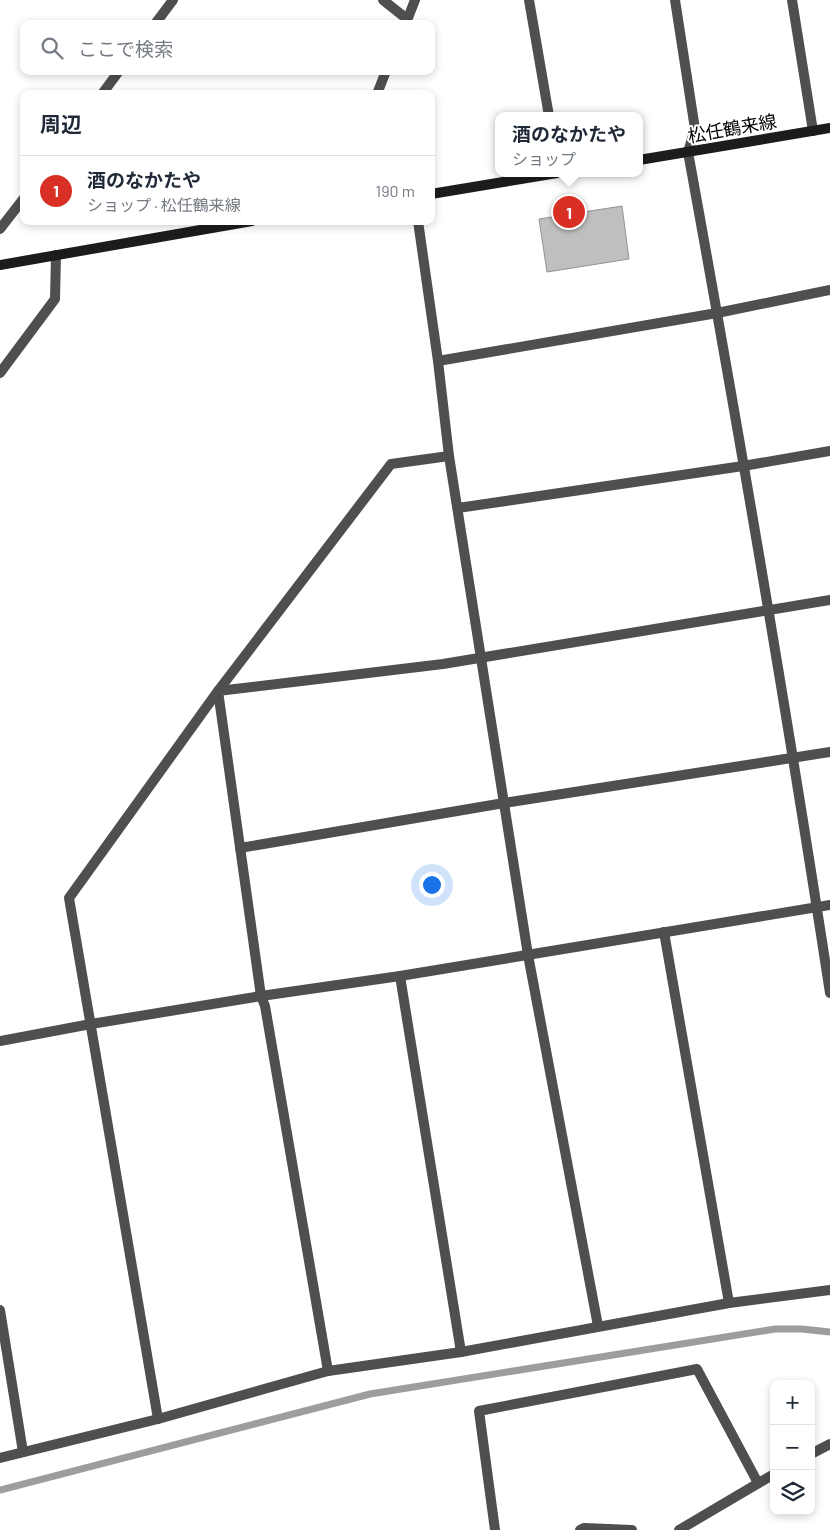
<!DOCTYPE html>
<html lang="ja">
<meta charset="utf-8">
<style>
:root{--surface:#fff;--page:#f2f2f3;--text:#1f2937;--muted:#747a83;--line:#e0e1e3;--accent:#d93025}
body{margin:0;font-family:Barlow,"Noto Sans JP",sans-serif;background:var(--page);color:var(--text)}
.controls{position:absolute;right:15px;bottom:15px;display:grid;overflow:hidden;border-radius:10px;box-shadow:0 2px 8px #0003}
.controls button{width:45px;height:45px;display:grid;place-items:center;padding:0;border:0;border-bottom:1px solid var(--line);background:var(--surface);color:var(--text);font:25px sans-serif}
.you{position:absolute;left:431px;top:884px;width:18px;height:18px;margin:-12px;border:4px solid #fff;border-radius:50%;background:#1a73e8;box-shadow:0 0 0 8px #1a73e833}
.badge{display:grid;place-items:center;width:32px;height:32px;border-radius:50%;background:var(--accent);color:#fff;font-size:16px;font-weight:700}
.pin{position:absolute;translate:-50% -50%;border:2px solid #fff;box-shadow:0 1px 5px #0006}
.popup{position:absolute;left:495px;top:112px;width:148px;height:65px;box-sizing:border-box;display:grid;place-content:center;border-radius:10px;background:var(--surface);filter:drop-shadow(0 1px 4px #0005);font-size:16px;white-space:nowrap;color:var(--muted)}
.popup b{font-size:19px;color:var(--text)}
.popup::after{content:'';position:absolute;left:50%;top:100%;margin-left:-10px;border:10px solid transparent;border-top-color:var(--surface)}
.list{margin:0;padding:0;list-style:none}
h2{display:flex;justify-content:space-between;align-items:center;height:65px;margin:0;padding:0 20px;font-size:21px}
h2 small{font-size:16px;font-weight:400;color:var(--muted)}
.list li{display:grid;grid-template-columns:32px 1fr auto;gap:15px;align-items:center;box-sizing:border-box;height:70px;padding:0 20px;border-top:1px solid var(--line)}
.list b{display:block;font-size:19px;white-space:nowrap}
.list p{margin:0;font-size:16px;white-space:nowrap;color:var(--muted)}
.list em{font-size:16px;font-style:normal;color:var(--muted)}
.icon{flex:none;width:28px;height:28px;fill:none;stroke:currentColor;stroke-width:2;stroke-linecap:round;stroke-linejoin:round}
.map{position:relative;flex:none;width:830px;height:1530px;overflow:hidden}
.search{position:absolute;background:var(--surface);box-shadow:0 2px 8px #0003;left:20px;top:20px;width:415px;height:55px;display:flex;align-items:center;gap:12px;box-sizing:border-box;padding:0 18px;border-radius:10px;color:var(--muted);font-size:19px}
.panel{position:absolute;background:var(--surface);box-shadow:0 2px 8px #0003;left:20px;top:90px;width:415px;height:135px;border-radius:10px}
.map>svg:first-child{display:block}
</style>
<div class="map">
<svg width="830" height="1530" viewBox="0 0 830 1530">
<rect width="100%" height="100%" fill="#fff"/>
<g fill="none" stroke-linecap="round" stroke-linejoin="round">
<!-- stream -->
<polyline stroke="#9d9d9d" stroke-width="7" points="0,1490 370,1394 775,1329 802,1329 830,1332"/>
</g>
<!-- building -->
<polygon fill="#bfbfbf" stroke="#939393" points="622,206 629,259 547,272 539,219"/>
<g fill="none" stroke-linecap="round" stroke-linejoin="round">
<!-- street -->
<g stroke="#4f4f4f" stroke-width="10">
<polyline points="383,0 407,19"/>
<polyline points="529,0 549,116"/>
<path d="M675 0 695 129 688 152C739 432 787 712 830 993"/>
<polyline points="792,0 813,131"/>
<polyline points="406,23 415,0"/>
<polyline points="155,24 173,0"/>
<polyline points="102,94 119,71"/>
<polyline points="377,94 386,71"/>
<polyline points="0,229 24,198"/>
<polyline points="438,361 717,313 830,290"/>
<polyline points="0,373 55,299 56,255"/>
<polyline points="449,456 528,955 598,1326"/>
<polyline points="458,508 743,466 830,451"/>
<polyline points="240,848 504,803 830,752"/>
<polyline points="664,932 729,1303"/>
<polyline points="400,976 461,1352"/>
<polyline points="0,1041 91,1024 261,996 400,976 830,905"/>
<polyline points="0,1310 23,1452"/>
<polyline points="328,1371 265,1006 261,996 218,691 443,664 830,600"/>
<polyline points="158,1419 69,898 218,691 391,464 449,456 438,361 418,221"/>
<polyline points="811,1454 830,1444"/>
<polyline points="0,1458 158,1419 328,1371 461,1352 729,1303 830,1290"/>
<polyline points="495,1530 479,1411 697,1369 758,1483"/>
<polyline points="580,1530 584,1528 632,1530"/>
<polyline points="679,1530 774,1474"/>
</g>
<!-- secondary -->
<g stroke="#1c1c1c" stroke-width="10">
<polyline points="639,160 830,128"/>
<polyline points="431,194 557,173"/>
<polyline points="0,265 252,221"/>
</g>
</g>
<g text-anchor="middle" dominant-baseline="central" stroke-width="4" stroke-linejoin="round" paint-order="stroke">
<!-- street labels -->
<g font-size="18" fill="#000" stroke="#fff">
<text transform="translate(732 128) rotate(-10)">松任鶴来線</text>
</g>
</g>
</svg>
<div class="controls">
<button>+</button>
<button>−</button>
<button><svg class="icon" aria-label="layers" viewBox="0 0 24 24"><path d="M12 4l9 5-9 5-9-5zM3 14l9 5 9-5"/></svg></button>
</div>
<div class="you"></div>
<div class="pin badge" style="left:569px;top:212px">1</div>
<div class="popup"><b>酒のなかたや</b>ショップ</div>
<div class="search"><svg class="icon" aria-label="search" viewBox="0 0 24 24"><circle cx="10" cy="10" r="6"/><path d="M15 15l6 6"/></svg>ここで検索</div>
<section class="panel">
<h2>周辺<small></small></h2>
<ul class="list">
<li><span class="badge">1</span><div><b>酒のなかたや</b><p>ショップ · 松任鶴来線</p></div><em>190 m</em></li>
</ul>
</section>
</div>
